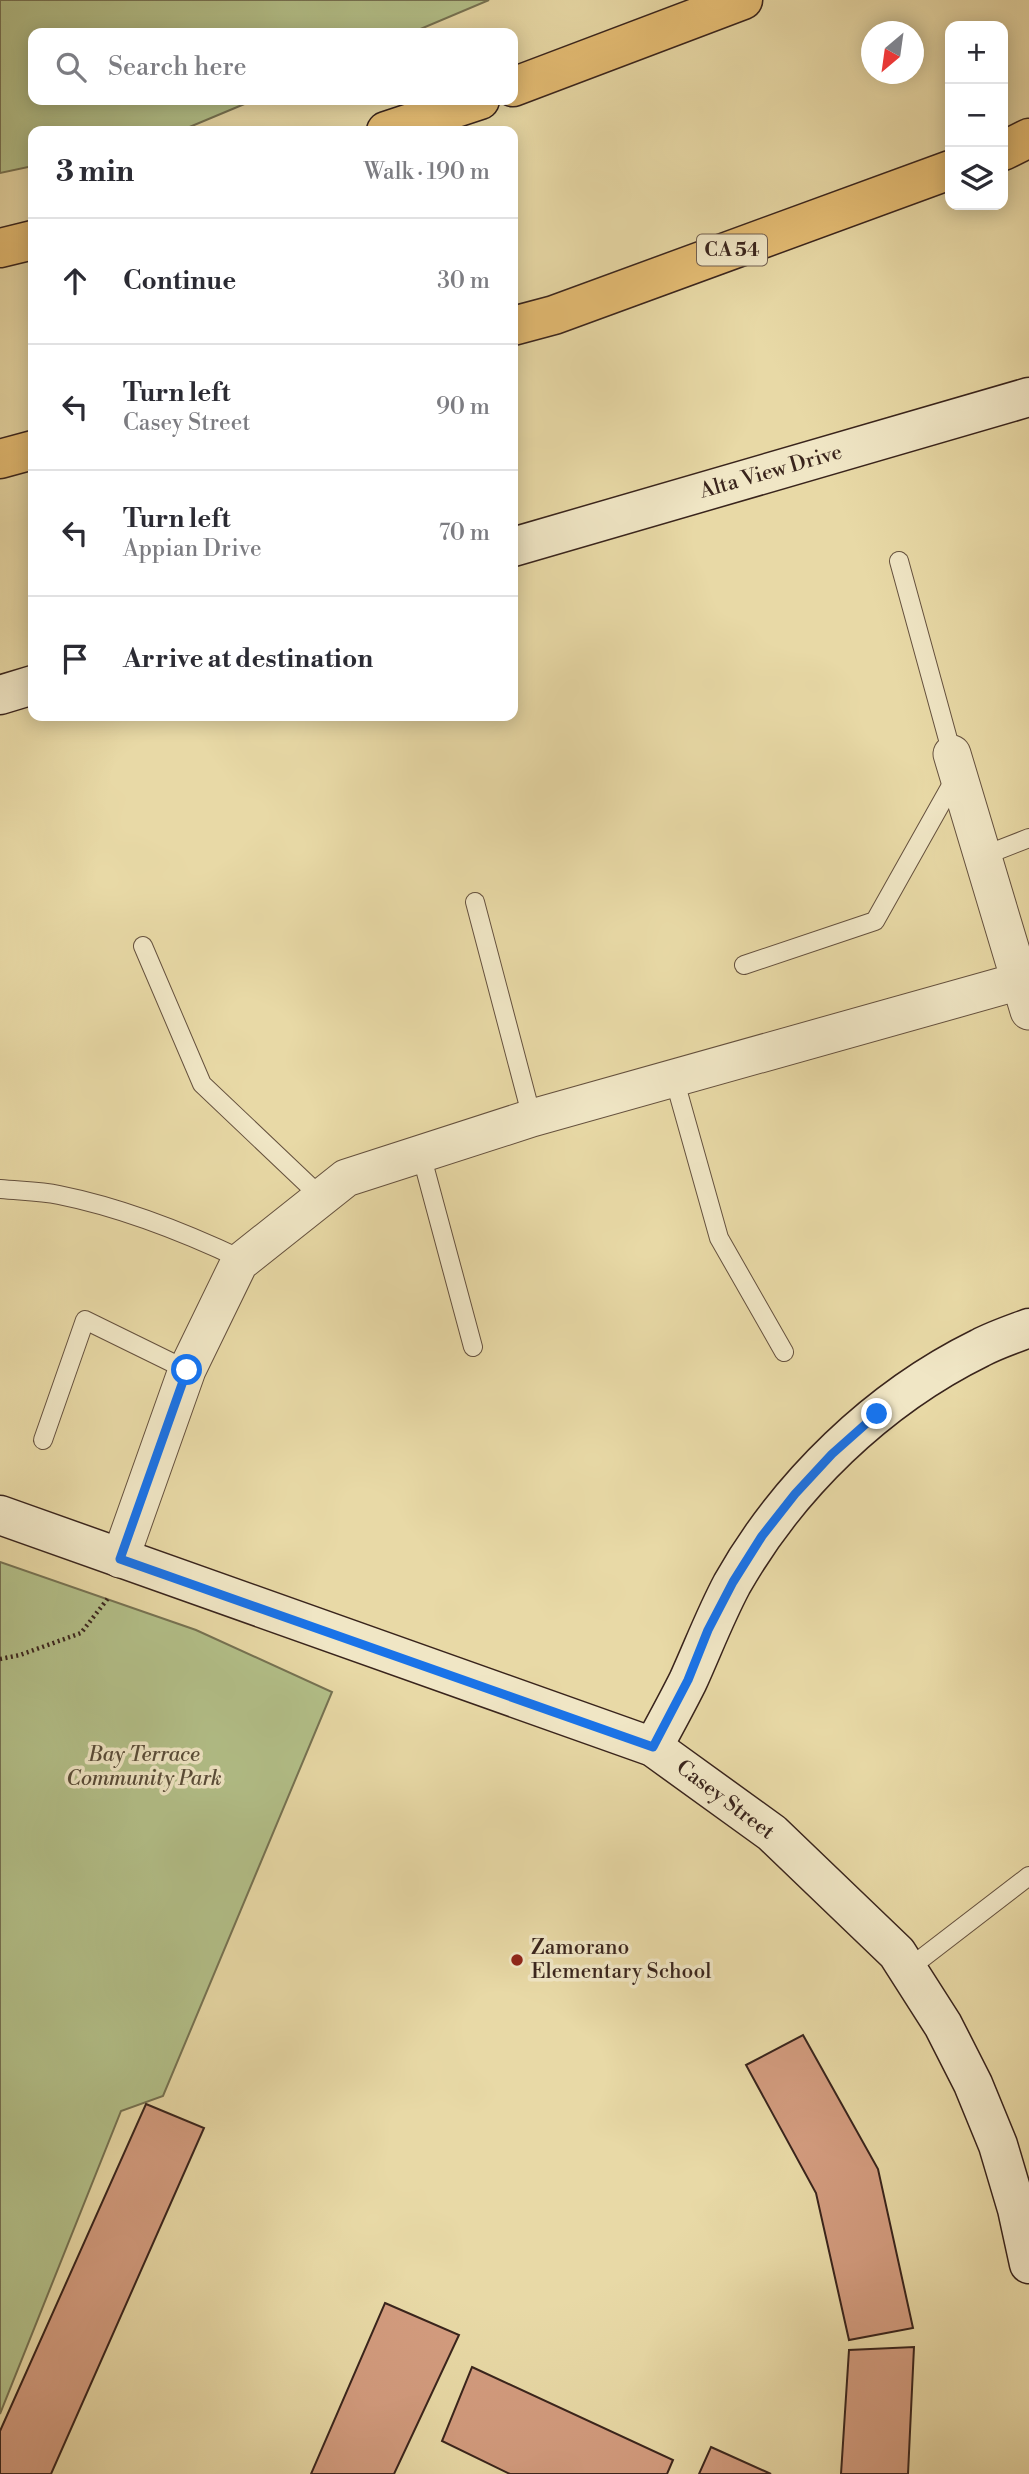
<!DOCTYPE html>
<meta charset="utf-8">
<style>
:root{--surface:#fff;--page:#f7f7f7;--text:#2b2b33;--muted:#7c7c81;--line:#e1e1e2}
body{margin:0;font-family:"Libre Bodoni",serif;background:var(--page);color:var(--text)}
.controls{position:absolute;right:21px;top:21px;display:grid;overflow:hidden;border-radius:14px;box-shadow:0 4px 18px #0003}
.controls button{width:63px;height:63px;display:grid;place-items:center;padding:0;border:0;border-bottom:2px solid var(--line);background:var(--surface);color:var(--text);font:35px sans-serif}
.compass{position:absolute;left:861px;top:21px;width:63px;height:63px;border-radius:50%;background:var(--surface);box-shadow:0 4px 18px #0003;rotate:209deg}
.stop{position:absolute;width:21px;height:21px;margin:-16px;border:5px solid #1a73e8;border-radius:50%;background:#fff}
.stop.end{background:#1a73e8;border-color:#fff;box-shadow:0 2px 7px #0008}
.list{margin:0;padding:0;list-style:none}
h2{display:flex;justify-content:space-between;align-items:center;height:91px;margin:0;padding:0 28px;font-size:30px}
h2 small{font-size:23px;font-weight:400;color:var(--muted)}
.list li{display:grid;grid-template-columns:46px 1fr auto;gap:21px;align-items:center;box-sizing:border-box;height:126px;padding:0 28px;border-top:2px solid var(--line)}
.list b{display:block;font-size:26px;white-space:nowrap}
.list p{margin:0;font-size:23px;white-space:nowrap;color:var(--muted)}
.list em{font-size:23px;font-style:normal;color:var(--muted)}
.icon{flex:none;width:38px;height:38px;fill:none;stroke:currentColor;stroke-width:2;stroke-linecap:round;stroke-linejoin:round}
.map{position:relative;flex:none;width:1029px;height:2474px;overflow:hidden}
.search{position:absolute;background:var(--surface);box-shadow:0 4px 18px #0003;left:28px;top:28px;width:490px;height:77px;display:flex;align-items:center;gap:18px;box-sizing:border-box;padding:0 24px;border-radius:14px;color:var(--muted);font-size:26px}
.panel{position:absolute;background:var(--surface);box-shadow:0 4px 18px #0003;left:28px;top:126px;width:490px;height:595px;border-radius:14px}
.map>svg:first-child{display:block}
</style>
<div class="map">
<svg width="1029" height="2474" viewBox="0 0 1029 2474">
<rect width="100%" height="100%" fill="#e8d9a6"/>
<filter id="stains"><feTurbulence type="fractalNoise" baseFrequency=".00286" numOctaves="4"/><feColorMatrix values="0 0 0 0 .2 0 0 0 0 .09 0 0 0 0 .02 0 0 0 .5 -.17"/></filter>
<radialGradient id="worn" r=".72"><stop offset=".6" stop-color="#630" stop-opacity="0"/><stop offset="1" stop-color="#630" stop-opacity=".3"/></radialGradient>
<!-- green -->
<g fill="#b3c089" stroke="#767252" stroke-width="2">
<polygon points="0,0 489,0 411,33 33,33 33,100 254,100 180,131 33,131 33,166 0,173"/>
<polygon points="0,1562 196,1630 332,1692 163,2096 121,2111 0,2414"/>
</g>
<!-- building -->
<g fill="#d39c7f" stroke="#39241c" stroke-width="2">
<polygon points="803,2035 878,2169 913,2328 849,2340 816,2193 746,2065"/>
<polygon points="146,2104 204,2128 51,2474 0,2474 0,2431"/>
<polygon points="385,2303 459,2335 394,2474 311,2474"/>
<polygon points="914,2347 908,2474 841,2474 849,2350"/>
<polygon points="472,2367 673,2460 667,2474 510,2474 442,2441"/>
<polygon points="711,2447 771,2474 699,2474"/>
</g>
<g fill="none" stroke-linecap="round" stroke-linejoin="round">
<defs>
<g id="lane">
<polyline points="899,561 952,754"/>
<polyline points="983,856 1029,838"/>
<polyline points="475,902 532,1118"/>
<polyline points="143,946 202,1084 321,1197"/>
<polyline points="744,965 875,921 957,775"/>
<polyline points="674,1078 719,1238 784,1352"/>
<polyline points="421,1154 473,1347"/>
<path d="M0 1189C20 1191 40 1191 59 1195 124 1208 184 1232 243 1260"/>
<polyline points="43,1440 85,1320 187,1370"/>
<polyline points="908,1969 1029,1876"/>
</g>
<g id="street">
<polyline points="952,754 1029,1011"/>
<polyline points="120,1559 187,1370 239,1263 346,1178 532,1118 1020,981"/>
</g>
<g id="secondary">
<polyline points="513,547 1029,397"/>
<polyline points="0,695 33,685"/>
<polyline points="0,1515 653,1747 772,1833 897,1953 943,2025 973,2084 998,2145 1017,2209 1029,2264"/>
<path d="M653 1747C665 1725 677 1703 688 1681 703 1648 715 1616 732 1584 788 1485 878 1398 980 1348 995 1340 1013 1334 1029 1328"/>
</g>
<g id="highway">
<polyline points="513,87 743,0"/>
<polyline points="386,131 480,100"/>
<polyline points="1003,151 1029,138"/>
<polyline points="0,248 33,240"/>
<polyline points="513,326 554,315 950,170"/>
<polyline points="0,459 33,450"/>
</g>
</defs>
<!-- lane casing -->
<use href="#lane" stroke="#65513e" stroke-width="20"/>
<!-- street casing -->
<use href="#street" stroke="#65513e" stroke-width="39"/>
<!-- secondary casing -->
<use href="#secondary" stroke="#39241c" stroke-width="41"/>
<!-- highway casing -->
<use href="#highway" stroke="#39241c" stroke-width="41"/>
<!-- path -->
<polyline stroke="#39241c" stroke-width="4.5" stroke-dasharray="2 3.5" stroke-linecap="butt" points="0,1659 20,1655 81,1633 109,1597"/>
<!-- lane -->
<use href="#lane" stroke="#f0e6c5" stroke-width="18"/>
<!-- street -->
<use href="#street" stroke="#f0e6c5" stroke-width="37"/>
<!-- secondary -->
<use href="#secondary" stroke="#f0e6c5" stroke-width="38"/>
<!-- highway -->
<use href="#highway" stroke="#e4bc73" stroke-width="38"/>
</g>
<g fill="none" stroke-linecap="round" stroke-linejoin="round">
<!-- route -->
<polyline stroke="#1a73e8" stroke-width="9" points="187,1370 120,1559 653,1747 688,1680 708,1630 733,1582 762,1536 795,1494 832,1454 877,1414"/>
</g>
<!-- markers -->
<circle fill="#8f2418" stroke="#f0e6c5" stroke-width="2.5" cx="517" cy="1960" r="7"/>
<g text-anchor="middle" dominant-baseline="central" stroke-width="7" stroke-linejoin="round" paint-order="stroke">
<!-- shield labels -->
<rect fill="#f0e6c5" stroke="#705e4f" stroke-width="2" x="697" y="234.5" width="70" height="31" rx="5"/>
<g font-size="19" font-weight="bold" fill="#39241c">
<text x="732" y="250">CA 54</text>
</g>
<!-- street labels -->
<g font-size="21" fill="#39241c" stroke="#f0e6c5">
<text transform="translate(771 472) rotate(-16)">Alta View Drive</text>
<text transform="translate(725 1800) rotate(37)">Casey Street</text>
</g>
<!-- park labels -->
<g font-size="21" font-style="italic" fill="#584b37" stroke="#f0e6c5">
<text x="144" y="1755">Bay Terrace<tspan x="144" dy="24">Community Park</tspan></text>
</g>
<!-- poi labels -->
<g font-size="21" fill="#39241c" stroke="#f0e6c5" text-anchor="start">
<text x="531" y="1948">Zamorano<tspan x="531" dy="24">Elementary School</tspan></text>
</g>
</g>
<rect width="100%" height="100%" filter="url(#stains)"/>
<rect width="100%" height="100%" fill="url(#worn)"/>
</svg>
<div class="controls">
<button>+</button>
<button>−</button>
<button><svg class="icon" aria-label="layers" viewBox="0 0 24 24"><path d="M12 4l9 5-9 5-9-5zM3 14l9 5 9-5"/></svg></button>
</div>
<svg class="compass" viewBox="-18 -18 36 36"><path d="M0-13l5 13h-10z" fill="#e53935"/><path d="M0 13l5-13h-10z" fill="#7c7c81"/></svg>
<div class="stop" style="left:187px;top:1370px"></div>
<div class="stop end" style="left:877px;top:1414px"></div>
<div class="search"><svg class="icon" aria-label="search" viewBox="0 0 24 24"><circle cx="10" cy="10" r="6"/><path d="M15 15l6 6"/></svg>Search here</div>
<section class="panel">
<h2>3 min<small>Walk · 190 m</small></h2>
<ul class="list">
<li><svg class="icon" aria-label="ahead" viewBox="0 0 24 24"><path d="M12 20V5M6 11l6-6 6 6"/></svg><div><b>Continue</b></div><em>30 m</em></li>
<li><svg class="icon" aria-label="left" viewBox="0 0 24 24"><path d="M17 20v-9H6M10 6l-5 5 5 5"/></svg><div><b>Turn left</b><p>Casey Street</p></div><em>90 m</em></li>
<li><svg class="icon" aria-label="left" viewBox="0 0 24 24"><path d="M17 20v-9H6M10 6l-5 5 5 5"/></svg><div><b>Turn left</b><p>Appian Drive</p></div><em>70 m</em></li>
<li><svg class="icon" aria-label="arrive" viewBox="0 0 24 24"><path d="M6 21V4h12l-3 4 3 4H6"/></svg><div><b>Arrive at destination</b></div></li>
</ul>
</section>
</div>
